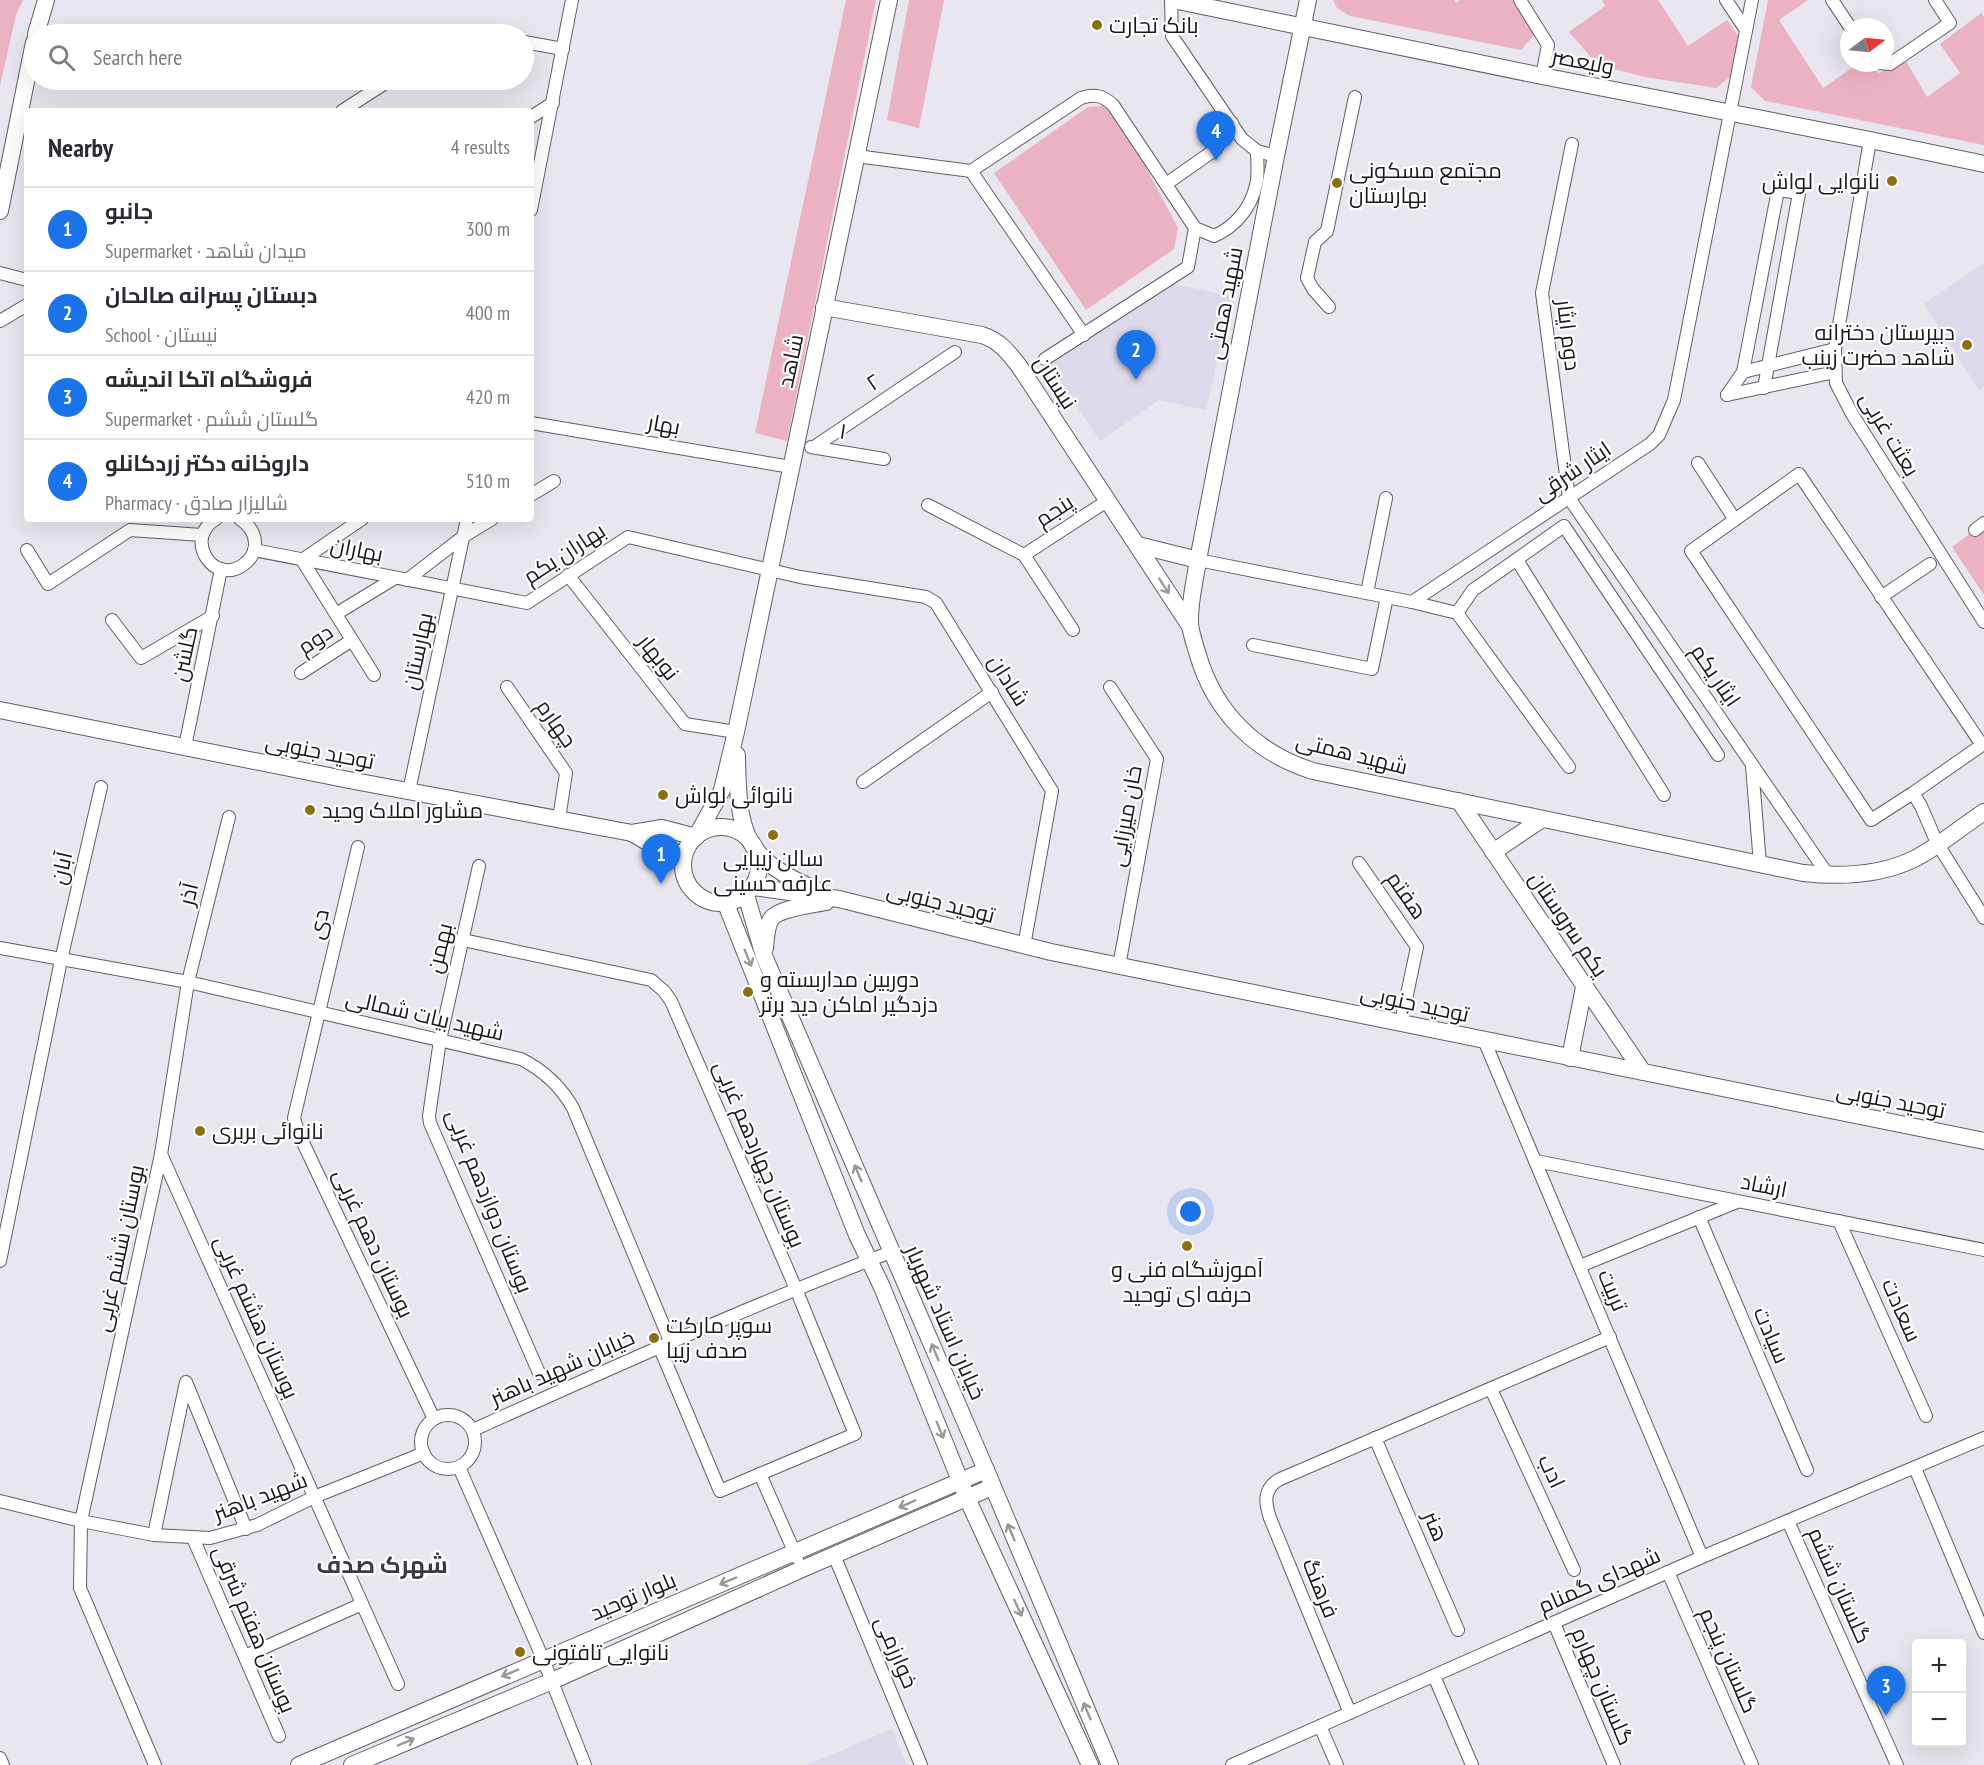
<!DOCTYPE html>
<meta charset="utf-8">
<style>
:root{--surface:#fff;--page:#f2f2f3;--text:#2b2b33;--muted:#7c7c81;--line:#e1e1e2;--accent:#1a73e8}
body{margin:0;font-family:"PT Sans Narrow",Cairo,sans-serif;background:var(--page);color:var(--text)}
.controls{position:absolute;right:18px;bottom:18px;display:grid;overflow:hidden;border-radius:6px;box-shadow:0 6px 24px #0002}
.controls button{width:54px;height:54px;display:grid;place-items:center;padding:0;border:0;border-bottom:2px solid var(--line);background:var(--surface);color:var(--text);font:30px sans-serif}
.compass{position:absolute;left:1840px;top:18px;width:54px;height:54px;border-radius:50%;background:var(--surface);box-shadow:0 6px 24px #0002;rotate:74deg}
.you{position:absolute;left:1191px;top:1212px;width:21px;height:21px;margin:-15px;border:4px solid #fff;border-radius:50%;background:#1a73e8;box-shadow:0 0 0 9px #1a73e833}
.badge{display:grid;place-items:center;width:39px;height:39px;border-radius:50%;background:var(--accent);color:#fff;font-size:20px;font-weight:700}
.pin{position:absolute;translate:-50% -50px;filter:drop-shadow(0 2px 3px #0008)}
.pin::after{content:'';position:absolute;top:32px;width:21px;height:18px;background:inherit;clip-path:polygon(0 0,100% 0,50% 100%)}
.list{margin:0;padding:0;list-style:none}
h2{display:flex;justify-content:space-between;align-items:center;height:78px;margin:0;padding:0 24px;font-size:26px}
h2 small{font-size:20px;font-weight:400;color:var(--muted)}
.list li{display:grid;grid-template-columns:39px 1fr auto;gap:18px;align-items:center;box-sizing:border-box;height:84px;padding:0 24px;border-top:2px solid var(--line)}
.list b{display:block;font-size:22px;white-space:nowrap}
.list p{margin:0;font-size:20px;white-space:nowrap;color:var(--muted)}
.list em{font-size:20px;font-style:normal;color:var(--muted)}
.icon{flex:none;width:33px;height:33px;fill:none;stroke:currentColor;stroke-width:2;stroke-linecap:round;stroke-linejoin:round}
.map{position:relative;flex:none;width:1984px;height:1765px;overflow:hidden}
.search{position:absolute;background:var(--surface);box-shadow:0 6px 24px #0002;left:24px;top:24px;width:510px;height:66px;display:flex;align-items:center;gap:15px;box-sizing:border-box;padding:0 21px;border-radius:33px;color:var(--muted);font-size:22px}
.panel{position:absolute;background:var(--surface);box-shadow:0 6px 24px #0002;left:24px;top:108px;width:510px;height:414px;border-radius:6px}
.map>svg:first-child{display:block}
</style>
<div class="map">
<svg width="1984" height="1765" viewBox="0 0 1984 1765">
<rect width="100%" height="100%" fill="#e9e6f0"/>
<!-- built -->
<g fill="#ddd9ea">
<polygon points="1984,263 1984,387 1979,390 1924,304"/>
<polygon points="1165,282 1231,296 1206,410 1159,400 1100,441 1045,359"/>
<polygon points="892,1729 907,1765 807,1765"/>
</g>
<!-- green -->
<g fill="#ebb2c4">
<polygon points="0,0 23,0 16,15 0,86"/>
<polygon points="846,0 876,0 787,441 755,433"/>
<polygon points="909,0 944,0 919,128 887,120"/>
<polygon points="1333,0 1454,0 1456,3 1460,0 1513,0 1534,35 1521,50 1350,16 1337,8"/>
<polygon points="1602,0 1658,0 1688,46 1727,20 1739,37 1730,77 1716,88 1645,77 1598,65 1569,32 1605,6"/>
<polygon points="1768,0 1808,0 1779,20 1823,88 1859,63 1869,63 1879,73 1906,61 1927,97 1960,73 1940,44 1981,13 1984,17 1984,145 1765,101 1751,87"/>
<polygon points="1113,105 1178,228 1174,249 1086,310 994,173 1088,107"/>
<polygon points="1984,523 1984,595 1952,547"/>
</g>
<g fill="none" stroke-linecap="round" stroke-linejoin="round">
<defs>
<g id="street">
<polyline points="1171,0 1172,36 1242,139 1257,151 1276,156"/>
<polyline points="1520,0 1548,45 1542,76"/>
<polyline points="1726,0 1746,30"/>
<polyline points="1832,0 1850,27"/>
<polyline points="460,34 469,33 482,34"/>
<polyline points="524,42 563,49"/>
<polyline points="1879,63 1890,64 1950,23 1935,0"/>
<polyline points="342,111 390,80"/>
<polyline points="531,117 553,103"/>
<polyline points="1870,140 1835,349 1836,383 1852,414 1984,622"/>
<polyline points="1572,144 1542,293 1569,498 1828,875"/>
<path d="M856 156 971 171 1081 98C1095 94 1102 95 1113 105L1195 228 1214 236C1235 227 1251 208 1256 185 1259 175 1257 162 1257 151"/>
<polyline points="971,171 1084,335"/>
<polyline points="1166,184 1216,149 1232,123"/>
<polyline points="531,210 572,0"/>
<polyline points="0,273 27,280"/>
<polyline points="1329,307 1313,289 1307,278 1315,242 1327,231 1355,97"/>
<polyline points="0,321 27,305"/>
<polyline points="1045,359 1188,267 1195,228"/>
<polyline points="1743,372 1835,349"/>
<polyline points="1727,395 1743,372 1778,190 1799,193 1764,388"/>
<polyline points="1727,395 1835,372"/>
<polyline points="531,423 791,467"/>
<polyline points="811,447 884,459"/>
<polyline points="814,447 955,352"/>
<polyline points="1698,463 1735,520"/>
<polyline points="531,495 554,481"/>
<polyline points="928,505 1024,555 1073,630"/>
<path d="M216 519C183 538 213 586 243 565 249 561 254 554 255 546 256 534 249 525 240 519"/>
<polyline points="362,519 302,560 374,675"/>
<polyline points="1975,530 1984,523"/>
<polyline points="27,550 48,584 130,530 202,535"/>
<polyline points="254,550 527,603 628,537 800,577 926,597 936,603 1052,791 1024,946"/>
<polyline points="1024,555 1107,501"/>
<polyline points="1198,560 1412,602 1650,444 1659,435 1674,400 1752,0"/>
<polyline points="1517,560 1664,795"/>
<polyline points="568,575 685,724 736,732"/>
<polyline points="407,580 464,536 492,519"/>
<polyline points="1367,593 1386,498"/>
<polyline points="1881,597 1930,564"/>
<polyline points="1412,602 1457,613 1569,767"/>
<polyline points="1457,613 1473,590 1564,526 1718,755"/>
<polyline points="336,614 395,578"/>
<polyline points="112,620 141,658 213,616"/>
<polyline points="1253,645 1372,669 1387,597"/>
<polyline points="301,673 352,640"/>
<polyline points="507,687 566,773 559,819"/>
<polyline points="1110,687 1157,759 1119,966"/>
<polyline points="185,747 221,569"/>
<polyline points="1752,766 1760,864"/>
<polyline points="863,782 992,692"/>
<polyline points="409,791 467,519"/>
<polyline points="1913,793 1871,820 1691,551 1799,474 1982,745 1913,793 1921,806 1937,843 1984,918"/>
<polyline points="358,847 294,1118 298,1132 434,1419"/>
<polyline points="1359,863 1417,947 1401,1023"/>
<polyline points="479,866 440,1040 429,1116 430,1123 539,1373"/>
<polyline points="463,940 651,980 664,991 671,1001 796,1289 855,1434 760,1474 797,1558"/>
<path d="M0 948 188 982 521 1059C543 1070 561 1087 573 1108L670 1341"/>
<polyline points="1484,1040 1702,1557"/>
<polyline points="161,1154 398,1684"/>
<polyline points="1536,1161 1984,1250"/>
<polyline points="1699,1217 1807,1470"/>
<polyline points="1839,1221 1926,1416"/>
<polyline points="0,1261 61,960 101,787"/>
<polyline points="1580,1266 1737,1202"/>
<polyline points="659,1346 720,1491 760,1474"/>
<polyline points="1491,1389 1574,1570"/>
<circle cx="448" cy="1442" r="27"/>
<path d="M473 1430C611 1368 749 1306 891 1252"/>
<polyline points="1375,1438 1458,1630"/>
<polyline points="459,1467 543,1659 585,1765"/>
<polyline points="1915,1468 1984,1633"/>
<polyline points="0,1501 81,1521 154,1535 210,1538 257,1525 314,1497 424,1453"/>
<polyline points="1788,1521 1897,1765"/>
<polyline points="154,1535 186,1382 246,1529"/>
<polyline points="193,1538 279,1736"/>
<polyline points="834,1555 921,1765"/>
<polyline points="1668,1572 1752,1765"/>
<polyline points="1554,1623 1614,1765"/>
<polyline points="245,1656 362,1604"/>
<polyline points="1434,1676 1472,1765"/>
<path d="M1350 1713 1270 1518C1265 1503 1263 1490 1278 1480L1610 1337"/>
<polyline points="1320,1726 1337,1765"/>
<polyline points="0,1758 3,1765"/>
<polyline points="155,1765 80,1588 81,1521 161,1154 188,982 229,817"/>
<polyline points="1232,1765 1702,1557 1984,1438"/>
</g>
<g id="secondary">
<polyline points="1173,0 1542,76 1870,140 1984,164"/>
<path d="M1308 0 1276 156 1198 560C1195 581 1189 603 1190 624 1191 634 1195 645 1198 655 1215 713 1256 753 1313 771L1803 873C1840 877 1879 876 1914 859 1938 847 1961 827 1984 812"/>
<polyline points="36,34 46,0"/>
<polyline points="0,211 34,42"/>
<path d="M824 307 982 335C1000 341 1008 352 1019 366L1190 626"/>
<polyline points="1138,545 1198,560"/>
<polyline points="0,710 349,780 632,833 662,828 696,837 722,790 736,732 889,0"/>
<path d="M737 755C738 834 743 859 819 891"/>
<polyline points="1459,801 1643,1072"/>
<circle cx="721" cy="865" r="38"/>
<polyline points="632,833 657,848 684,854"/>
<polyline points="1493,852 1542,819"/>
<polyline points="753,887 839,899 1051,952 1984,1141"/>
<polyline points="746,895 764,956 986,1470 1110,1765"/>
<polyline points="726,904 857,1235 882,1287 967,1498 1090,1765"/>
<path d="M765 948C766 939 766 927 771 919 779 908 812 905 826 902"/>
<polyline points="1570,1058 1584,987"/>
<polyline points="299,1765 986,1470"/>
<polyline points="352,1765 552,1681 802,1569 992,1487"/>
</g>
</defs>
<!-- street casing -->
<use href="#street" stroke="#605e67" stroke-width="14"/>
<!-- secondary casing -->
<use href="#secondary" stroke="#605e67" stroke-width="18"/>
<!-- street -->
<use href="#street" stroke="#fff" stroke-width="12"/>
<!-- secondary -->
<use href="#secondary" stroke="#fff" stroke-width="16"/>
</g>
<!-- one-way arrows -->
<defs><path id="oneway-shaft" d="M-6 0H5M1.5-3L5.5 0L1.5 3" fill="none" stroke-width="1.6" stroke-linecap="round" stroke-linejoin="round" transform="scale(1.5)"/></defs>
<g stroke="#989899">
<use href="#oneway-shaft" transform="translate(1164 586) rotate(57)"/>
<use href="#oneway-shaft" transform="translate(748 958) rotate(68)"/>
<use href="#oneway-shaft" transform="translate(858 1173) rotate(-113)"/>
<use href="#oneway-shaft" transform="translate(935 1352) rotate(-113)"/>
<use href="#oneway-shaft" transform="translate(940 1430) rotate(68)"/>
<use href="#oneway-shaft" transform="translate(907 1504) rotate(156)"/>
<use href="#oneway-shaft" transform="translate(1011 1532) rotate(-113)"/>
<use href="#oneway-shaft" transform="translate(728 1581) rotate(157)"/>
<use href="#oneway-shaft" transform="translate(1018 1608) rotate(65)"/>
<use href="#oneway-shaft" transform="translate(510 1673) rotate(157)"/>
<use href="#oneway-shaft" transform="translate(1087 1711) rotate(-113)"/>
<use href="#oneway-shaft" transform="translate(406 1742) rotate(-23)"/>
</g>
<!-- markers -->
<g fill="#8c6f11" stroke="#fff" stroke-width="2">
<circle cx="1097" cy="25" r="6"/>
<circle cx="1892" cy="181" r="6"/>
<circle cx="1337" cy="183" r="6"/>
<circle cx="1967" cy="345" r="6"/>
<circle cx="663" cy="795" r="6"/>
<circle cx="310" cy="810" r="6"/>
<circle cx="773" cy="835" r="6"/>
<circle cx="748" cy="992" r="6"/>
<circle cx="200" cy="1131" r="6"/>
<circle cx="1187" cy="1246" r="6"/>
<circle cx="654" cy="1338" r="6"/>
<circle cx="520" cy="1652" r="6"/>
</g>
<g text-anchor="middle" dominant-baseline="central" stroke-width="4.5" stroke-linejoin="round" paint-order="stroke">
<!-- poi labels -->
<g font-size="22" fill="#19191c" stroke="#fff" text-anchor="start">
<text x="1109" y="25">بانک تجارت</text>
<text x="1349" y="170">مجتمع مسکونی<tspan x="1349" dy="25">بهارستان</tspan></text>
<text x="1880" y="181" text-anchor="end">نانوایی لواش</text>
<text x="1955" y="332" text-anchor="end">دبیرستان دخترانه<tspan x="1955" dy="25">شاهد حضرت زینب</tspan></text>
<text x="675" y="795">نانوائی لواش</text>
<text x="322" y="810">مشاور املاک وحید</text>
<text x="773" y="858" text-anchor="middle">سالن زیبایی<tspan x="773" dy="25">عارفه حسینی</tspan></text>
<text x="760" y="979">دوربین مداربسته و<tspan x="760" dy="25">دزدگیر اماکن دید برتر</tspan></text>
<text x="212" y="1131">نانوائی بربری</text>
<text x="1187" y="1269" text-anchor="middle">آموزشگاه فنی و<tspan x="1187" dy="25">حرفه ای توحید</tspan></text>
<text x="666" y="1325">سوپر مارکت<tspan x="666" dy="25">صدف زیبا</tspan></text>
<text x="532" y="1652">نانوایی تافتونی</text>
</g>
<!-- street labels -->
<g font-size="22" fill="#19191c" stroke="#fff">
<text transform="translate(1583 61) rotate(11)">ولیعصر</text>
<text transform="translate(1224 303) rotate(-79)">شهید همتی</text>
<text transform="translate(1569 335) rotate(83)">دوم ایثار</text>
<text transform="translate(790 361) rotate(-78)">شاهد</text>
<text transform="translate(873 382) rotate(-34)">۲</text>
<text transform="translate(1056 382) rotate(57)">نيستان</text>
<text transform="translate(664 424) rotate(10)">بهار</text>
<text transform="translate(843 431) rotate(9)">۱</text>
<text transform="translate(1890 434) rotate(59)">بعثت غربی</text>
<text transform="translate(1572 471) rotate(-34)">ایثار شرقی</text>
<text transform="translate(1054 510) rotate(-33)">پنجم</text>
<text transform="translate(357 549) rotate(11)">بهاران</text>
<text transform="translate(564 553) rotate(-33)">بهاران یکم</text>
<text transform="translate(315 639) rotate(-33)">دوم</text>
<text transform="translate(417 651) rotate(-78)">بهارستان</text>
<text transform="translate(184 654) rotate(-78)">گلشن</text>
<text transform="translate(659 657) rotate(52)">نوبهار</text>
<text transform="translate(1716 675) rotate(56)">ایثار یکم</text>
<text transform="translate(1009 680) rotate(58)">شادان</text>
<text transform="translate(557 723) rotate(55)">چهارم</text>
<text transform="translate(320 751) rotate(11)">توحید جنوبی</text>
<text transform="translate(1352 753) rotate(14)">شهید همتی</text>
<text transform="translate(1125 816) rotate(-80)">خان میرزایی</text>
<text transform="translate(61 868) rotate(-77)">آبان</text>
<text transform="translate(188 894) rotate(-76)">آذر</text>
<text transform="translate(1407 895) rotate(55)">هفتم</text>
<text transform="translate(941 902) rotate(14)">توحید جنوبی</text>
<text transform="translate(318 924) rotate(-77)">دی</text>
<text transform="translate(1569 924) rotate(56)">یکم سروستان</text>
<text transform="translate(439 948) rotate(-77)">بهمن</text>
<text transform="translate(1415 1003) rotate(12)">توحید جنوبی</text>
<text transform="translate(425 1015) rotate(13)">شهید بیات شمالی</text>
<text transform="translate(1891 1100) rotate(11)">توحید جنوبی</text>
<text transform="translate(760 1154) rotate(67)">بوستان چهاردهم غربی</text>
<text transform="translate(1764 1185) rotate(11)">ارشاد</text>
<text transform="translate(490 1201) rotate(68)">بوستان دوازدهم غربی</text>
<text transform="translate(374 1243) rotate(65)">بوستان دهم غربی</text>
<text transform="translate(119 1248) rotate(-78)">بوستان ششم غربی</text>
<text transform="translate(1613 1290) rotate(67)">تربیت</text>
<text transform="translate(1902 1310) rotate(66)">سعادت</text>
<text transform="translate(257 1317) rotate(66)">بوستان هشتم غربی</text>
<text transform="translate(946 1322) rotate(66)">خیابان استاد شهریار</text>
<text transform="translate(1772 1335) rotate(67)">سیادت</text>
<text transform="translate(562 1367) rotate(-24)">خیابان شهید باهنر</text>
<text transform="translate(1552 1471) rotate(65)">ادب</text>
<text transform="translate(260 1496) rotate(-21)">شهید باهنر</text>
<text transform="translate(1436 1526) rotate(67)">هنر</text>
<text transform="translate(1599 1580) rotate(-24)">شهدای گمنام</text>
<text transform="translate(1840 1585) rotate(66)">گلستان ششم</text>
<text transform="translate(1321 1588) rotate(68)">فرهنگ</text>
<text transform="translate(633 1596) rotate(-23)">بلوار توحید</text>
<text transform="translate(255 1629) rotate(67)">بوستان هفتم شرقی</text>
<text transform="translate(897 1652) rotate(67)">خوارزمی</text>
<text transform="translate(1729 1660) rotate(66)">گلستان پنجم</text>
<text transform="translate(1603 1686) rotate(67)">گلستان چهارم</text>
</g>
<!-- neighbourhood labels -->
<g font-size="24" font-weight="bold" fill="#3b3941" stroke="#fff">
<text x="382" y="1564">شهرک صدف</text>
</g>
</g>
</svg>
<div class="controls">
<button>+</button>
<button>−</button>
</div>
<svg class="compass" viewBox="-18 -18 36 36"><path d="M0-13l5 13h-10z" fill="#e53935"/><path d="M0 13l5-13h-10z" fill="#7c7c81"/></svg>
<div class="you"></div>
<div class="pin badge" style="left:661px;top:884px">1</div>
<div class="pin badge" style="left:1136px;top:380px">2</div>
<div class="pin badge" style="left:1886px;top:1716px">3</div>
<div class="pin badge" style="left:1216px;top:161px">4</div>
<div class="search"><svg class="icon" aria-label="search" viewBox="0 0 24 24"><circle cx="10" cy="10" r="6"/><path d="M15 15l6 6"/></svg>Search here</div>
<section class="panel">
<h2>Nearby<small>4 results</small></h2>
<ul class="list">
<li><span class="badge">1</span><div><b>جانبو</b><p>Supermarket · میدان شاهد</p></div><em>300 m</em></li>
<li><span class="badge">2</span><div><b>دبستان پسرانه صالحان</b><p>School · نيستان</p></div><em>400 m</em></li>
<li><span class="badge">3</span><div><b>فروشگاه اتکا اندیشه</b><p>Supermarket · گلستان ششم</p></div><em>420 m</em></li>
<li><span class="badge">4</span><div><b>داروخانه دکتر زردکانلو</b><p>Pharmacy · شالیزار صادق</p></div><em>510 m</em></li>
</ul>
</section>
</div>
